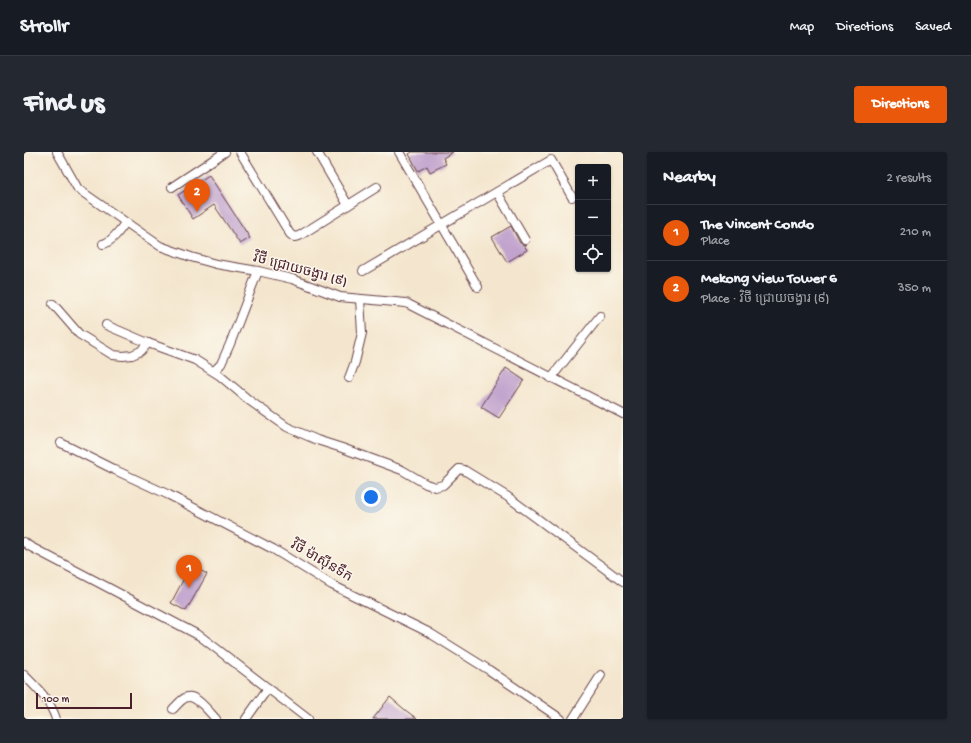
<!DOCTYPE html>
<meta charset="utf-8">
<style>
:root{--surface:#171b24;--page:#242831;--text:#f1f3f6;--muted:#9ea1a6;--line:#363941;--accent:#ea580c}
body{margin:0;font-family:"Gochi Hand","Noto Sans Khmer",sans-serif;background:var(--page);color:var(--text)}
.controls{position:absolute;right:12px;top:12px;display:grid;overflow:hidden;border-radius:4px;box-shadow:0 1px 3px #0004}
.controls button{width:36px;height:36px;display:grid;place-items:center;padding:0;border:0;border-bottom:1px solid var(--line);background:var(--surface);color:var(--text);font:20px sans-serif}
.scale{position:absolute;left:12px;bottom:10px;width:96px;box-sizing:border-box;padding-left:4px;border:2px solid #4a1f2b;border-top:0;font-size:11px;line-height:14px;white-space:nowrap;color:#4a1f2b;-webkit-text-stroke:3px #fbf7ec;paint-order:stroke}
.you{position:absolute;left:347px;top:345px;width:14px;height:14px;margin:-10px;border:3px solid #fff;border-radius:50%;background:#1a73e8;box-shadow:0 0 0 6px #1a73e833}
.badge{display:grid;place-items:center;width:26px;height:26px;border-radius:50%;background:var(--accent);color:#fff;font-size:13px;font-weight:700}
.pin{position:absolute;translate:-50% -33px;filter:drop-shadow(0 1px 2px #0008)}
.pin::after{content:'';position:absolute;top:21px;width:14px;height:12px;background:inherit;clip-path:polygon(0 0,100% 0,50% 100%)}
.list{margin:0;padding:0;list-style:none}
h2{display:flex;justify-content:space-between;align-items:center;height:52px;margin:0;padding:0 16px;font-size:17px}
h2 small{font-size:13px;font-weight:400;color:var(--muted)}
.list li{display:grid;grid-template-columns:26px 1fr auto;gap:12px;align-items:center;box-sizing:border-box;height:56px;padding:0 16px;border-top:1px solid var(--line)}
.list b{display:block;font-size:15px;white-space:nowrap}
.list p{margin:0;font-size:13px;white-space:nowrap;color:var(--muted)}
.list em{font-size:13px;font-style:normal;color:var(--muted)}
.icon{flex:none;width:22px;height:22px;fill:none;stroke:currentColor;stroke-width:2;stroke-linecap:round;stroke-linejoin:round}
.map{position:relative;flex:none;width:599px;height:567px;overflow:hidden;border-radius:4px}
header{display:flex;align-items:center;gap:24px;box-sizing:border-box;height:56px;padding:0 20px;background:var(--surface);border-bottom:1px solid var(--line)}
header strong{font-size:19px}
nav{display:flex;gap:22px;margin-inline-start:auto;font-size:14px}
.intro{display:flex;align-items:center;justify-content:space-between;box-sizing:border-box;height:96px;padding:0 24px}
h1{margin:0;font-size:28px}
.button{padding:10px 18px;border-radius:4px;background:var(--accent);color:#fff;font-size:14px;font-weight:700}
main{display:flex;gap:24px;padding:0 24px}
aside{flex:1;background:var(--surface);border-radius:4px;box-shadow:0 1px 3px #0004}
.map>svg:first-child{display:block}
</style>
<header>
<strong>Strollr</strong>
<nav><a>Map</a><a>Directions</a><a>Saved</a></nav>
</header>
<div class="intro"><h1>Find us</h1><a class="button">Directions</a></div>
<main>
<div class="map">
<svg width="599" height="567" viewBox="0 0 599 567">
<rect width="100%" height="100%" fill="#fbf7ec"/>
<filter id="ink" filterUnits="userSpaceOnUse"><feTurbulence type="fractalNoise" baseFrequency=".025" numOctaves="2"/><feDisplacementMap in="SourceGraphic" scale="8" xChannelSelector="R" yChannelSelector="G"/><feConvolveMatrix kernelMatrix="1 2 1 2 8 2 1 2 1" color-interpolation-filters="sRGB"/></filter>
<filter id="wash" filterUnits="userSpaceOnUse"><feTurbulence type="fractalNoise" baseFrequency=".012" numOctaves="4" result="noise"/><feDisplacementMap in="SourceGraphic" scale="16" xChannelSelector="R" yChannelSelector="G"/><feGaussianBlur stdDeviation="0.9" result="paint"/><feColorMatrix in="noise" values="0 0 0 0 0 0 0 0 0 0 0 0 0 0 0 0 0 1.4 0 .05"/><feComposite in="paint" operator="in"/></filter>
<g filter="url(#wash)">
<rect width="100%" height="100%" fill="#f4e6ce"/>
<g id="blocks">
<!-- building -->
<g fill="#c1a3cd">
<polygon points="388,0 429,0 419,6 422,12 406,20 403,14 394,19 385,2"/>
<polygon points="185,23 226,86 216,92 190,53 169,67 154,43"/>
<polygon points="487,74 496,91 500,93 503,98 483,110 468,85"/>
<polygon points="482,216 500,228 475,266 457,255"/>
<polygon points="167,413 183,422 162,459 147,451"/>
<polygon points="366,545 380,557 393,567 349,567"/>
</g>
</g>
</g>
<g filter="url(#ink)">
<use href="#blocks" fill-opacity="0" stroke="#643d43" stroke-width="1"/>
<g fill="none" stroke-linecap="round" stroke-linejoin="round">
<defs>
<g id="minor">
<polyline points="33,0 54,37 136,94 167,105 192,112 234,119 268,127 316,145 382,151 599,262"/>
<polyline points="216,0 266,82 270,85 275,84 353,35"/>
<polyline points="293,0 324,53"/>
<polyline points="375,0 454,135"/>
<polyline points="148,35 201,0"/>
<polyline points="473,40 501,88"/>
<path d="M79 92C88 90 96 78 101 71"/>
<polyline points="339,119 527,8 548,45"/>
<polyline points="29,152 55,182 89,203 99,204 108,203 117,199 124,191"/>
<polyline points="82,173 124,191 171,208 195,223 226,249 263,275 293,288 318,296 378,318 402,332 411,335 419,333 435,317 440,318 484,345 599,430"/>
<polyline points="190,219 197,212 206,192 234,119"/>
<polyline points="325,226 331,210 338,181 336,147"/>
<polyline points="527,226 576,164"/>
<polyline points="37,291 91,318 145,343 249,397 308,433 404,480 465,518 537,567"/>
<polyline points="0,390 5,394 176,484 284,567"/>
<path d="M0 523C13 536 26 548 32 567"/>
<path d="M149 557C153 553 157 548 161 546 171 540 185 560 192 567"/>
<polyline points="222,567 244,536"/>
<polyline points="549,567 577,523"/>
</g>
</defs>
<!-- minor casing -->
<use href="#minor" stroke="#643d43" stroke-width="10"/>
<!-- minor -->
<use href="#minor" stroke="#fff" stroke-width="8"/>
</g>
</g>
<g text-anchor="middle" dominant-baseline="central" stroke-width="3" stroke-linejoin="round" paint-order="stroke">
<!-- street labels -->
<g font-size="14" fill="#4a1f2b" stroke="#fbf7ec">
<text transform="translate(276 119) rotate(15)">វិថី ជ្រោយចង្វារ (៩)</text>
<text transform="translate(297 410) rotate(30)">វិថី ម៉ាស៊ីនទឹក</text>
</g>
</g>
</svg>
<div class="controls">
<button>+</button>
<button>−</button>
<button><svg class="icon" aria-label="locate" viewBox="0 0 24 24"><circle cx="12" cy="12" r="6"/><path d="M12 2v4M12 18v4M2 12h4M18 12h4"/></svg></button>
</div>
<div class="scale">100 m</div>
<div class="you"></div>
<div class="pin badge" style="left:165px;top:436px">1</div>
<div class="pin badge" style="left:173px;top:60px">2</div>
</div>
<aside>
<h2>Nearby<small>2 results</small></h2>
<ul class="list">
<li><span class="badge">1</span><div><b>The Vincent Condo</b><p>Place</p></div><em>210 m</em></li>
<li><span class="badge">2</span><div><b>Mekong View Tower 6</b><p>Place · វិថី ជ្រោយចង្វារ (៩)</p></div><em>350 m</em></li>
</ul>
</aside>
</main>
